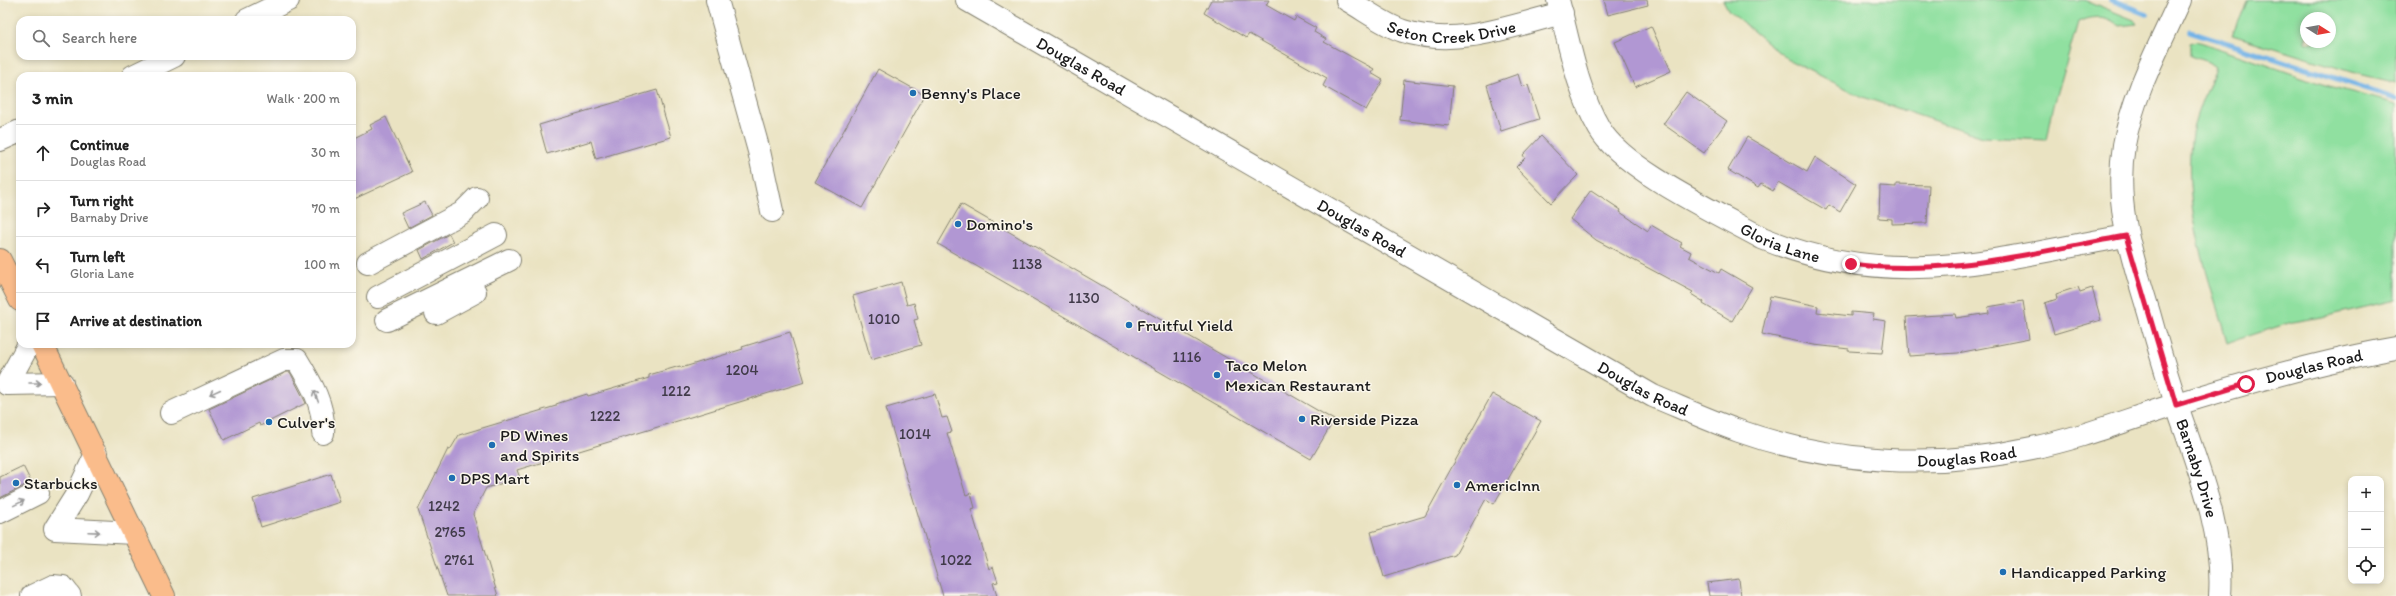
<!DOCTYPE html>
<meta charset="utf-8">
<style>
:root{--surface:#fff;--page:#f6f6f6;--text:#222;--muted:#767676;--line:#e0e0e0}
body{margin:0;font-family:Itim,sans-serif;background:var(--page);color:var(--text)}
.controls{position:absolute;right:12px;bottom:12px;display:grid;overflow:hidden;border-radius:8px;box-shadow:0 2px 6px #0003}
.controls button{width:36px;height:36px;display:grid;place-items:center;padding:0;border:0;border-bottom:1px solid var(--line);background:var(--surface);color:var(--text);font:20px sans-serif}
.compass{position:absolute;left:2300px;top:12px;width:36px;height:36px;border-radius:50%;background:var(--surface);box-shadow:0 2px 6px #0003;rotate:101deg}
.stop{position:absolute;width:12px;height:12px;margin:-9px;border:3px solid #e11d48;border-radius:50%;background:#fff}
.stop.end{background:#e11d48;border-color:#fff;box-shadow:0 1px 4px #0008}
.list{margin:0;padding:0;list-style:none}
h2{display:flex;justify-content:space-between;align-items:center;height:52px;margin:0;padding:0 16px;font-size:17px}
h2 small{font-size:13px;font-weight:400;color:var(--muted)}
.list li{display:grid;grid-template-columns:26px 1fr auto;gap:12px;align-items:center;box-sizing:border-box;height:56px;padding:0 16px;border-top:1px solid var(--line)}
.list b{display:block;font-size:15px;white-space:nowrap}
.list p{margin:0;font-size:13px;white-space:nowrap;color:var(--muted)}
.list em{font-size:13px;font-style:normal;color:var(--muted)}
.icon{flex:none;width:22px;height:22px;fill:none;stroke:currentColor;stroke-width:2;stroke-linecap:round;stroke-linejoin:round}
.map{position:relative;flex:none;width:2396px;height:596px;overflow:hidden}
.search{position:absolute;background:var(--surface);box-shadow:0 2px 6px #0003;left:16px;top:16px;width:340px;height:44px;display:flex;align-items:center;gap:10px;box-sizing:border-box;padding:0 14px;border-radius:12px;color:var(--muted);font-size:15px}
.panel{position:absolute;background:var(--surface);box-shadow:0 2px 6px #0003;left:16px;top:72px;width:340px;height:276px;border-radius:12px}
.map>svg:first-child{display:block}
</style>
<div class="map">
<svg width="2396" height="596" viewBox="0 0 2396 596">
<rect width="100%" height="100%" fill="#fbf7ec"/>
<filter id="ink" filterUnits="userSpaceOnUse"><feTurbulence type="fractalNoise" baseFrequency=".025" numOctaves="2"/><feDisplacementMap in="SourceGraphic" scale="8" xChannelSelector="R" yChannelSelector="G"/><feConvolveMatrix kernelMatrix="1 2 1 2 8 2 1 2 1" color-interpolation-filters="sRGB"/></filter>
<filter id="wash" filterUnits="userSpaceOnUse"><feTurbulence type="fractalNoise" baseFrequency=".012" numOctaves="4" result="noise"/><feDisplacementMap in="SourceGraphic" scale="16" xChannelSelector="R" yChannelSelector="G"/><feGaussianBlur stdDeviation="0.9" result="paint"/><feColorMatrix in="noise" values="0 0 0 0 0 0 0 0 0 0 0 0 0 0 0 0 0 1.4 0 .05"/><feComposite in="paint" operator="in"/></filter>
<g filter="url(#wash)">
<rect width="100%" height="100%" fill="#eae3c2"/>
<!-- green -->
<g fill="#90e0a0" stroke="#567e5e" fill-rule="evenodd">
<path d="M1723 0H2085L2134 20 2137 24 2119 26C2106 14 2093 16 2078 22L2053 109 2047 140 1983 137 1863 97 1787 59 1729 11Z"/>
<path d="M2248 0H2396V83L2351 72 2232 35ZM2306 18H2330V42H2306Z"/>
<path d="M2197 41 2322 84 2396 104V300L2327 316 2292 322 2227 343C2209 276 2183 213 2191 142 2193 116 2207 91 2215 67L2208 62 2190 56V43Z"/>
</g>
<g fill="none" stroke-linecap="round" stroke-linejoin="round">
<!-- stream -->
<g stroke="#73b3e7" stroke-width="5.5">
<polyline points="2112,0 2147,14"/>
<polyline points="2190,31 2396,98"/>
</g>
</g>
<g id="blocks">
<!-- building -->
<g fill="#b197d3">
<polygon points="1211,0 1269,0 1266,5 1294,21 1296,17 1316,28 1314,32 1326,39 1324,42 1374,69 1371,73 1383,80 1366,110 1323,86 1327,78 1249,34 1246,38 1204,13"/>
<polygon points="1604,0 1647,0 1648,5 1608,15"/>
<polygon points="1651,26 1671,71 1635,87 1615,42"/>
<polygon points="878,69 925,95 862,208 815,182"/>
<polygon points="1518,74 1522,87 1528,85 1539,119 1501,131 1487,85"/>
<polygon points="1404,80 1453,86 1449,126 1400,120"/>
<polygon points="657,90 671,137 596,159 591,141 547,154 539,125"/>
<polygon points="1686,92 1727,121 1704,153 1663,124"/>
<polygon points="386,117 412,172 352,200 352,139 372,129 370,125"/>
<polygon points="1541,136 1578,175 1551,203 1516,167 1525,158 1523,155"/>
<polygon points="1747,137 1807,172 1815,157 1856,184 1840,212 1829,205 1826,210 1778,182 1773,191 1761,184 1758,188 1728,170"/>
<polygon points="1896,184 1929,185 1927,223 1892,224 1892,219 1879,218 1880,186 1896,187"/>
<polygon points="1591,190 1621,210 1620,212 1648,231 1651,225 1682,243 1680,246 1691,252 1689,257 1719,273 1721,269 1752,287 1732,321 1703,304 1704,302 1691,294 1693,292 1596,240 1570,219"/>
<polygon points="425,202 432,215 408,228 401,213"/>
<polygon points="961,204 1334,420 1311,459 938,244"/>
<polygon points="449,234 453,242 423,259 419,250"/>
<polygon points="901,282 907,305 914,303 918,319 914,320 921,345 871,360 853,296"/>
<polygon points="2078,287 2080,292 2092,288 2101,320 2054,334 2045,303 2057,299 2056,294"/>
<polygon points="1770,296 1818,306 1817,312 1851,316 1851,312 1874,314 1873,319 1886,321 1882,353 1849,351 1849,349 1814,345 1762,334"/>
<polygon points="2023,301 2029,339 1958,353 1909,356 1906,317 1955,314 1956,318 1989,313 1988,307"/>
<polygon points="790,332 805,382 517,470 520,478 486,488 473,514 498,596 447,596 418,510 448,449 450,450 459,435 556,406 556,404 587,394 588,396 649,378 649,375 680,366 681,368 743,349 742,347"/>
<polygon points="287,372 290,372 306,403 260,426 259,423 224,440 209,409"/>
<polygon points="935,394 942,418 947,417 952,432 947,433 966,495 971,493 975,508 971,509 989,569 993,567 998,582 993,583 997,596 943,596 905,472 886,408"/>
<polygon points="1492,394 1541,421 1494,504 1486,499 1455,555 1384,577 1371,532 1425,516"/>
<polygon points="23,466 31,482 0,498 0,477"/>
<polygon points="331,474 340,502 261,527 253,499"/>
<polygon points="1739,579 1741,596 1709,596 1707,583"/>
</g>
</g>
</g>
<g filter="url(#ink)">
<use href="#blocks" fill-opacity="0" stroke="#83806f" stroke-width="1"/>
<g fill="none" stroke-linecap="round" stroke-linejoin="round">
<defs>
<g id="minor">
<polyline points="717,0 759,151 772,211"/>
<path id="s1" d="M967 0 1653 396C1682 408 1710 421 1739 431 1832 464 1936 469 2032 448 2077 439 2121 422 2165 408 2241 384 2317 362 2396 348"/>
<path id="s2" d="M1347 0C1365 10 1384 25 1403 31 1456 48 1511 26 1562 13"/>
<path id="s3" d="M1558 0C1569 42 1577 90 1599 128 1622 169 1719 214 1762 238 1892 292 1995 259 2126 236"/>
<path id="s4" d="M2180 0C2159 47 2133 94 2124 145 2114 205 2132 256 2149 313 2160 353 2172 393 2186 432 2204 484 2224 540 2220 596"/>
<polyline points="247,20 288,0"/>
<polyline points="133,76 174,56"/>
<polyline points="0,140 20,131"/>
<polyline points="368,263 462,213 477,198"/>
<polyline points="378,297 496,235"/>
<polyline points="436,313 475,292"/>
<polyline points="387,320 509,260"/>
<polyline points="7,384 62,383"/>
<polyline points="7,384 29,344"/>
<path d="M171 413 284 360H297C311 383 325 406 323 433"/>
<polyline points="96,454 77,494 55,529 134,533"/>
<polyline points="0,512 38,493"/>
<polyline points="32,596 53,586 63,587 70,596"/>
</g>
<g id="major">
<polyline points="0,260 20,300"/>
<polyline points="42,344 164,596"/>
</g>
</defs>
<!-- minor casing -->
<use href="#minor" stroke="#83806f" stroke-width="24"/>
<!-- major casing -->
<use href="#major" stroke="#83806f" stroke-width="24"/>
<!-- minor -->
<use href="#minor" stroke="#fff" stroke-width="22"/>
<!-- major -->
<use href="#major" stroke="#fabc8b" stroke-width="22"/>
</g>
<!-- one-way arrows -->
<defs><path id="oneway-shaft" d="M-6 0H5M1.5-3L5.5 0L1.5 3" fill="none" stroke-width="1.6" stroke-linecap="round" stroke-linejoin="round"/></defs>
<g stroke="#999">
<use href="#oneway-shaft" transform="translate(35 383)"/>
<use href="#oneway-shaft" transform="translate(215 392) rotate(155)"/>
<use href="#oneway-shaft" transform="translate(316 396) rotate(-111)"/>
<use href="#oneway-shaft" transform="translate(19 503) rotate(-26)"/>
<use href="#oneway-shaft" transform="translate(94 532) rotate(2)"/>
</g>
</g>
<g fill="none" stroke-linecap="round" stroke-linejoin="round" filter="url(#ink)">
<!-- route -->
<path stroke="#e11d48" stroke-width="5" d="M1851 264C1945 277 2034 252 2126 236L2176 405 2246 384"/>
</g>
<!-- markers -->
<g fill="#1f6fb2" stroke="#fbf7ec" stroke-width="1.5">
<circle cx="913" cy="93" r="4"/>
<circle cx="958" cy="224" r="4"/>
<circle cx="1129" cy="325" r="4"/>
<circle cx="1217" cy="375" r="4"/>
<circle cx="1302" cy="419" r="4"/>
<circle cx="269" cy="422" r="4"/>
<circle cx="492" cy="445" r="4"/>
<circle cx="452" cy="478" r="4"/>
<circle cx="16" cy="483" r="4"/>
<circle cx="1457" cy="485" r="4"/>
<circle cx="2003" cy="572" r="4"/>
</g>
<g text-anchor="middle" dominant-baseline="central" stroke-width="3" stroke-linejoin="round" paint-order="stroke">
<!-- number labels -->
<g font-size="15" fill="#413b4a">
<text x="1027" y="264">1138</text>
<text x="1084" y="298">1130</text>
<text x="884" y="319">1010</text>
<text x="1187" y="357">1116</text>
<text x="742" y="370">1204</text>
<text x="676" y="391">1212</text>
<text x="605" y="416">1222</text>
<text x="915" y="434">1014</text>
<text x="444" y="506">1242</text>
<text x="450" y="532">2765</text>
<text x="459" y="560">2761</text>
<text x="956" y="560">1022</text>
</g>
<!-- street labels -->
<g font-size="17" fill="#1c1c1c" stroke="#fbf7ec">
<text stroke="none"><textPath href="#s2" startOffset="113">Seton Creek Drive</textPath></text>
<text stroke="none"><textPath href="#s1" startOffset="132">Douglas Road</textPath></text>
<text stroke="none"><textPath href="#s1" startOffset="456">Douglas Road</textPath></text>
<text stroke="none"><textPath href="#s3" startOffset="352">Gloria Lane</textPath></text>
<text stroke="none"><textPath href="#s1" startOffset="1476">Douglas Road</textPath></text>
<text stroke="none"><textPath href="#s1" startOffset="780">Douglas Road</textPath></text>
<text stroke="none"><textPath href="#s1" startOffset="1116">Douglas Road</textPath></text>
<text stroke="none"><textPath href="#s4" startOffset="490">Barnaby Drive</textPath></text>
</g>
<!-- poi labels -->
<g font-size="17" fill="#1c1c1c" stroke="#fbf7ec" text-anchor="start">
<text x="921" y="93">Benny's Place</text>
<text x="966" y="224">Domino's</text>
<text x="1137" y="325">Fruitful Yield</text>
<text x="1225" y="365">Taco Melon<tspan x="1225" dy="20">Mexican Restaurant</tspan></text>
<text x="1310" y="419">Riverside Pizza</text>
<text x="277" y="422">Culver's</text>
<text x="500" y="435">PD Wines<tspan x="500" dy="20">and Spirits</tspan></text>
<text x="460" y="478">DPS Mart</text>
<text x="24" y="483">Starbucks</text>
<text x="1465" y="485">AmericInn</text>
<text x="2011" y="572">Handicapped Parking</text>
</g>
</g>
</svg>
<div class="controls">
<button>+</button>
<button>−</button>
<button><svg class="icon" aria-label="locate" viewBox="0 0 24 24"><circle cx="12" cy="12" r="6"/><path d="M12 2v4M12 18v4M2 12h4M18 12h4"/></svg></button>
</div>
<svg class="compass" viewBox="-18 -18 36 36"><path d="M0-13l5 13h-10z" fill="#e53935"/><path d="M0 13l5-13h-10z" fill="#767676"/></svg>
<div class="stop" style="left:2246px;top:384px"></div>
<div class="stop end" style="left:1851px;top:264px"></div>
<div class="search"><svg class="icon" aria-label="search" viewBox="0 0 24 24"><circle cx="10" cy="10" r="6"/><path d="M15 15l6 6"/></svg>Search here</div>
<section class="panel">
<h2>3 min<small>Walk · 200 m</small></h2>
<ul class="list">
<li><svg class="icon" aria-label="ahead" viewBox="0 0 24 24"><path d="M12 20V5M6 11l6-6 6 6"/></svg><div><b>Continue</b><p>Douglas Road</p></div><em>30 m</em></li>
<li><svg class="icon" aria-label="right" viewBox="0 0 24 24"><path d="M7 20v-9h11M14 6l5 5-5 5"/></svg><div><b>Turn right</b><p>Barnaby Drive</p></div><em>70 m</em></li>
<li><svg class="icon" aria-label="left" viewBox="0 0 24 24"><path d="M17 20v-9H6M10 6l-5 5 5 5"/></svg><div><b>Turn left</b><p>Gloria Lane</p></div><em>100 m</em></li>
<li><svg class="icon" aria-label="arrive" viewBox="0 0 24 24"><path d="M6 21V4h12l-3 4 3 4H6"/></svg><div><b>Arrive at destination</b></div></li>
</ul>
</section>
</div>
